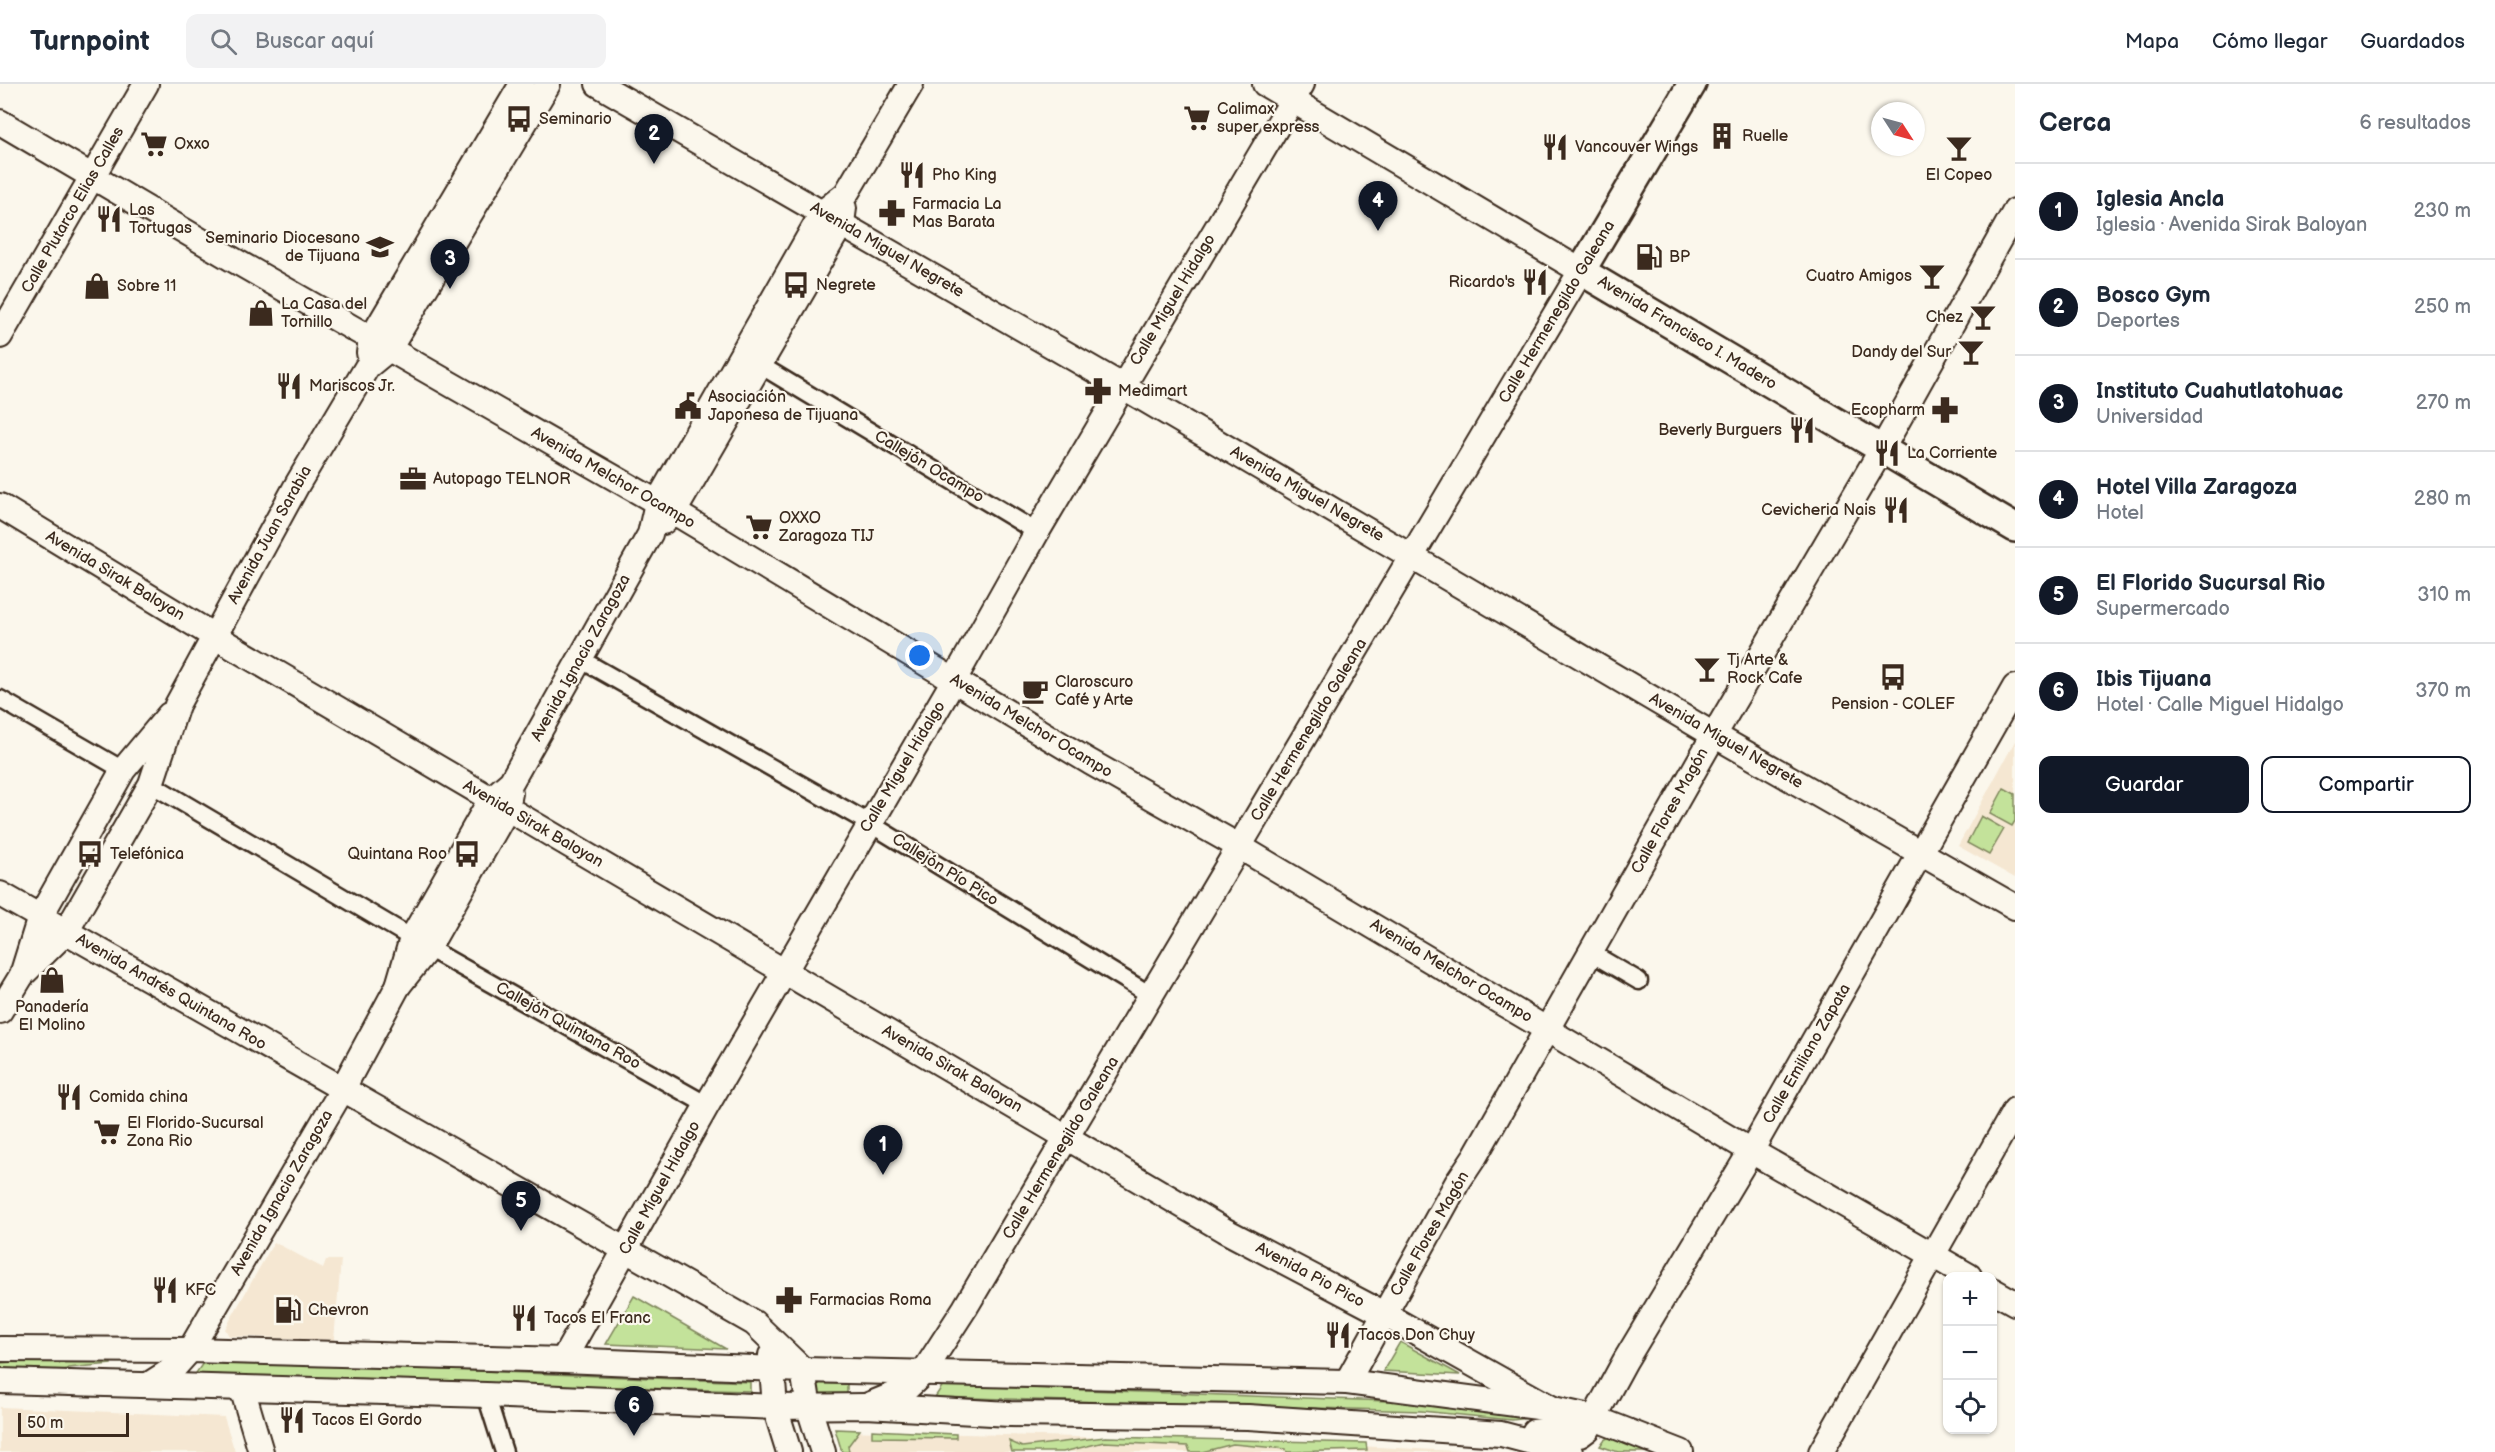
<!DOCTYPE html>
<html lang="es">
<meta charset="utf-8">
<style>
:root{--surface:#fff;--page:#f2f2f3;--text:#1f2937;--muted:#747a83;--line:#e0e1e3;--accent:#111827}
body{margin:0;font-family:"Balsamiq Sans",sans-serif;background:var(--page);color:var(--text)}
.controls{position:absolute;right:18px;bottom:18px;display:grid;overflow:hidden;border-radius:12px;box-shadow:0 2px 4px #0004}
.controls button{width:54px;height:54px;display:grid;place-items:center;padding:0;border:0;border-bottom:2px solid var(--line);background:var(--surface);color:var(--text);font:30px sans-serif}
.compass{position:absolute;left:1871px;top:18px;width:54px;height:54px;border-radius:50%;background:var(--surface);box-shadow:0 2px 4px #0004;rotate:126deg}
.scale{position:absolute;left:18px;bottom:15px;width:111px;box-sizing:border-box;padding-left:6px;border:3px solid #3b2a1e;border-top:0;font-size:16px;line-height:21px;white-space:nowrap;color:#3b2a1e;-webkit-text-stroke:4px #fbf7ec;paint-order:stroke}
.you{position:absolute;left:920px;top:572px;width:21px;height:21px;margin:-15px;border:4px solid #fff;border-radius:50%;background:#1a73e8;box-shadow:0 0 0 9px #1a73e833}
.badge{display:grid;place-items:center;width:39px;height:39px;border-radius:50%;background:var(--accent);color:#fff;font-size:20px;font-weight:700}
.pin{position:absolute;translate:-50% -50px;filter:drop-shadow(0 2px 3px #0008)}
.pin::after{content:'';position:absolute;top:32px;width:21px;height:18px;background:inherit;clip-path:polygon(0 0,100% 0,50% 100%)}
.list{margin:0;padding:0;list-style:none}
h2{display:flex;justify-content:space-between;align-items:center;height:78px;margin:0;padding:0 24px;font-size:26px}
h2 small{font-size:20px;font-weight:400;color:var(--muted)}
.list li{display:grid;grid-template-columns:39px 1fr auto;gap:18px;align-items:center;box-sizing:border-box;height:96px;padding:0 24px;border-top:2px solid var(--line)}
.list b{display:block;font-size:22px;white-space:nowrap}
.list p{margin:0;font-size:20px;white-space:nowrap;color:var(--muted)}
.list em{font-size:20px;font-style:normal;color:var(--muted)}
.actions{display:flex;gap:12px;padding:18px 24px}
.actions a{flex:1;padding:14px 0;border:2px solid var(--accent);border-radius:12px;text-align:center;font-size:21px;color:var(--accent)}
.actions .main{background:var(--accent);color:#fff}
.icon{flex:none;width:33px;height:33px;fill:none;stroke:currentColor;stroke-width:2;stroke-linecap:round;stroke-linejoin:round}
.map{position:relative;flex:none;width:2015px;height:1368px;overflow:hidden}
header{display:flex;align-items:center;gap:36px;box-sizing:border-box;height:84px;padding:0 30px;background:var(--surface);border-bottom:2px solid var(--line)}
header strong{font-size:28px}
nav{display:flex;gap:33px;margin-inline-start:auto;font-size:21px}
.search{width:420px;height:54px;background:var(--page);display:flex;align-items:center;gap:15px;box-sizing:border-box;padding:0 21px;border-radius:12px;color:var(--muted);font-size:22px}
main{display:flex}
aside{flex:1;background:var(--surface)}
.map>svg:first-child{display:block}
</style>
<header>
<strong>Turnpoint</strong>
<div class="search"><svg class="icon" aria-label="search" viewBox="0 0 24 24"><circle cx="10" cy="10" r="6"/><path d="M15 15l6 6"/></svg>Buscar aquí</div>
<nav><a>Mapa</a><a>Cómo llegar</a><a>Guardados</a></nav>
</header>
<main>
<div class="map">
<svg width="2015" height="1368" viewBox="0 0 2015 1368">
<rect width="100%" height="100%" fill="#fbf7ec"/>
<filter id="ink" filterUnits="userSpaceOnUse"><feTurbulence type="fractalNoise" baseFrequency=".0167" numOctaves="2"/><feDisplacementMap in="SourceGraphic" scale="12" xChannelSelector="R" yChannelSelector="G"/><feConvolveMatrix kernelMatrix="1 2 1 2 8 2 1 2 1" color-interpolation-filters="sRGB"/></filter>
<g filter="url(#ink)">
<!-- built -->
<g fill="#f5e7d2">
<polygon points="2015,657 2015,794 1958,762"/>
<polygon points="274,1158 323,1184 326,1176 341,1176 334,1256 229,1252 225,1245"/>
<polygon points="0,1323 224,1333 235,1368 0,1368"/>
<polygon points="843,1347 1280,1358 1475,1368 849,1368"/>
</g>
<!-- green -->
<g fill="#c3e29a" stroke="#7f865c" stroke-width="1.5">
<polygon points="2004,704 2015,710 2015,737 2012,742 1990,730"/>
<polygon points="1981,732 2004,745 1989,771 1967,759"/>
<polygon points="634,1212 726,1265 606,1260"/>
<polygon points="1400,1258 1460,1291 1383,1287"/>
<polygon points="60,1274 111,1278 111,1280 68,1284 62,1288 0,1286 0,1279"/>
<polygon points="205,1276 750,1298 750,1307 194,1292"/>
<polygon points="819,1299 847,1300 847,1311 817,1310 815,1301"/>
<polygon points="943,1301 1388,1317 1420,1315 1529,1331 1529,1334 1512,1336 1421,1327 935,1313"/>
<polygon points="835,1345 860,1346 848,1362 849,1368 842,1368"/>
<polygon points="872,1346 956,1350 956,1354 872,1353"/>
<polygon points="1611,1352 1656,1368 1618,1368 1600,1362 1604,1356"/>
<polygon points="1105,1353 1366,1359 1367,1366 1287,1368 1286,1365 1233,1360 1202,1368 1190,1368 1188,1362 1104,1358 1063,1368 1012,1368 1009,1357 1022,1363"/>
</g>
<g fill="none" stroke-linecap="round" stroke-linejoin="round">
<defs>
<g id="street">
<polyline points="760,281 1037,448"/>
<polyline points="580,575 869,739 1152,912"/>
<polyline points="0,615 123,686"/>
<polyline points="151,700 412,854"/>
<polyline points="428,864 707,1021"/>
<polyline points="1591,869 1639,897"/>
<polyline points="486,1311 504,1368"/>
</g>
<g id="secondary">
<polyline points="598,0 1122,302 1714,651 2015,823"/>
<polyline points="0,38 232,175 674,428 1090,678 1240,763 1751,1067 1969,1192"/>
<polyline points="0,252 146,0"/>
<polyline points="369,269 371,255 522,0"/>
<polyline points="0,422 214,552 1224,1146 1384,1230 1553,1325"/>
<polyline points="663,438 674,428 842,139 844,124"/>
<polyline points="0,810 754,1239 803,1286 809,1324 823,1368"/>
<polyline points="22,891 66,848 151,700 177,621 298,399 367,283 389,265 548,0"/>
<polyline points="398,902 412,854 491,715 511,698 650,450 657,419 823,128 846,110 911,0"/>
<polyline points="0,927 22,891 40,833 123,686 169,631"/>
<polyline points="1992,1206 2015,1219"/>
<polyline points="0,1265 190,1266 563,1276 803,1286 1347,1298 1553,1325 1594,1334 1681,1368"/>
<polyline points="771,1271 775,1323 789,1368"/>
<polyline points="563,1276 707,1021 954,596 1037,448 1302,0"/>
<polyline points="0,1297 486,1311 775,1323 866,1322 1010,1330 1248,1333 1501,1350 1570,1368"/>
<polyline points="1347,1298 1457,1099 1475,1072 1714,651 1882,365 2015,127"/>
<polyline points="148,1301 173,1285 190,1266 342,1006 398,902 428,864 507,725 510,709"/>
<polyline points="242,1304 261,1368"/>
<polyline points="866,1322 905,1306 923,1289 965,1224 1581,187 1265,0"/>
<polyline points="1534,1348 1550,1346 1580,1351 1588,1345 1625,1277 1751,1067 2015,603"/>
<polyline points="1821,1368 2015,1026"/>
</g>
<polyline id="primary" points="1692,0 1581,187 2015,444"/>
</defs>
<!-- street casing -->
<use href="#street" stroke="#3b2a1e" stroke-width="21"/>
<!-- secondary casing -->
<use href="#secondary" stroke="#3b2a1e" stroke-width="28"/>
<!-- primary casing -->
<use href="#primary" stroke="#3b2a1e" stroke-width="32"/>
<!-- street -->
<use href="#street" stroke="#fbf7ec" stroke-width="16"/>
<!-- secondary -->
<use href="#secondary" stroke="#fbf7ec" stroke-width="24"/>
<!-- primary -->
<use href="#primary" stroke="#fbf7ec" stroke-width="27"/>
</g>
</g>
<!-- icons -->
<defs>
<symbol id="supermarket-bare" viewBox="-9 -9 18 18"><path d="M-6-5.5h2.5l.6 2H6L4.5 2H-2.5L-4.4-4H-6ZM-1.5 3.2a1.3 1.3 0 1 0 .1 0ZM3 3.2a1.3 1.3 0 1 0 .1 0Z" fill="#3b2a1e" stroke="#fbf7ec" stroke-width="2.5" paint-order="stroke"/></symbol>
<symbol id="bus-bare" viewBox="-9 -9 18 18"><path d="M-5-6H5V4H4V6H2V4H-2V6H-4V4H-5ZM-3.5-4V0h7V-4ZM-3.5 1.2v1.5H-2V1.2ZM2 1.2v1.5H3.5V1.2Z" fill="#3b2a1e" stroke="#fbf7ec" stroke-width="2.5" paint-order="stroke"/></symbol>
<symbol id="building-bare" viewBox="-9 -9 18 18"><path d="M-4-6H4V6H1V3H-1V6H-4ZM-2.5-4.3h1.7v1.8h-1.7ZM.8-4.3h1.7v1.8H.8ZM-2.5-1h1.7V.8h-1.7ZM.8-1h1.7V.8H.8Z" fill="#3b2a1e" stroke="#fbf7ec" stroke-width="2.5" paint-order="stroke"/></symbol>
<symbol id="restaurant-bare" viewBox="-9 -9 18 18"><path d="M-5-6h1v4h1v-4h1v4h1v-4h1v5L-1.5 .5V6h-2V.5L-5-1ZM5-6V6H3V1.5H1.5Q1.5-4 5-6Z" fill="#3b2a1e" stroke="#fbf7ec" stroke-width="2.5" paint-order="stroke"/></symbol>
<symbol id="bar-bare" viewBox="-9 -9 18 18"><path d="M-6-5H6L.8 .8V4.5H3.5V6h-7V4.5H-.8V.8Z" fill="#3b2a1e" stroke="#fbf7ec" stroke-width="2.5" paint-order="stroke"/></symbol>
<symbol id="pharmacy-bare" viewBox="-9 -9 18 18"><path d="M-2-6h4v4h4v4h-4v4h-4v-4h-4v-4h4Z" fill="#3b2a1e" stroke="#fbf7ec" stroke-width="2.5" paint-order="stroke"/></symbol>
<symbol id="university-bare" viewBox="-9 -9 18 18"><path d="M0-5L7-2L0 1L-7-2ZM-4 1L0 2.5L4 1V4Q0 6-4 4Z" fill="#3b2a1e" stroke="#fbf7ec" stroke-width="2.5" paint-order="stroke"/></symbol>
<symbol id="fuel-bare" viewBox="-9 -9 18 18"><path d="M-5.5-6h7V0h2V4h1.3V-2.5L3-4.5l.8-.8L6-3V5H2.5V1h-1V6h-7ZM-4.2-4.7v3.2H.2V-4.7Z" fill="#3b2a1e" stroke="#fbf7ec" stroke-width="2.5" paint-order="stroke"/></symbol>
<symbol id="shop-bare" viewBox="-9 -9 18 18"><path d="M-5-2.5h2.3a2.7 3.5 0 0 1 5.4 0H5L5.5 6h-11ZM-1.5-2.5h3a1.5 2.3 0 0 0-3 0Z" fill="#3b2a1e" stroke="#fbf7ec" stroke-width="2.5" paint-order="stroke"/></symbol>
<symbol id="civic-bare" viewBox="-9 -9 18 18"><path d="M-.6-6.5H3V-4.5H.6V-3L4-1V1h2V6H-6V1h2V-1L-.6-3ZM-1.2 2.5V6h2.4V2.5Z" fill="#3b2a1e" stroke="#fbf7ec" stroke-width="2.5" paint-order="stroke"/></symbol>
<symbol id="office-bare" viewBox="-9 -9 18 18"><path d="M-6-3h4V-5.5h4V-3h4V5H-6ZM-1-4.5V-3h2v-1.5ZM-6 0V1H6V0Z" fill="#3b2a1e" stroke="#fbf7ec" stroke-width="2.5" paint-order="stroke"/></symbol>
<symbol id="cafe-bare" viewBox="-9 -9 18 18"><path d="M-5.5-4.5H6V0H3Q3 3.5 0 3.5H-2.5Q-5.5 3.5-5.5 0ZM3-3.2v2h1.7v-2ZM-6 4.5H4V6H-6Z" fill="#3b2a1e" stroke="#fbf7ec" stroke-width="2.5" paint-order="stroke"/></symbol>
</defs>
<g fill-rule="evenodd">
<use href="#supermarket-bare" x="1178" y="15" width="38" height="38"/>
<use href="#bus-bare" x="500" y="16" width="38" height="38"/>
<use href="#building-bare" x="1703" y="33" width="38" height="38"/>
<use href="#supermarket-bare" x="135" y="41" width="38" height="38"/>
<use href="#restaurant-bare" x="1536" y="44" width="38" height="38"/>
<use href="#bar-bare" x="1940" y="45" width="38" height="38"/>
<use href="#restaurant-bare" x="893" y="72" width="38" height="38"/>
<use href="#pharmacy-bare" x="873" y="110" width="38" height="38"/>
<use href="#restaurant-bare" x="90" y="116" width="38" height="38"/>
<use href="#university-bare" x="361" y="144" width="38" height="38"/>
<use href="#fuel-bare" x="1630" y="154" width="38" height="38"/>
<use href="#bar-bare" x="1913" y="173" width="38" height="38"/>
<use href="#restaurant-bare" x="1516" y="179" width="38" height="38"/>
<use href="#bus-bare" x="777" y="182" width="38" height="38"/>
<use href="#shop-bare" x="78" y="183" width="38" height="38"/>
<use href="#shop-bare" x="242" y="210" width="38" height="38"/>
<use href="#bar-bare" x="1964" y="214" width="38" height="38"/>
<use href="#bar-bare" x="1952" y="249" width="38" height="38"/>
<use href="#restaurant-bare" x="270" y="283" width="38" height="38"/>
<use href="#pharmacy-bare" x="1079" y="288" width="38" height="38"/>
<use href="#civic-bare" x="669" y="303" width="38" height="38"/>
<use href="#pharmacy-bare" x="1926" y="307" width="38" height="38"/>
<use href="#restaurant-bare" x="1783" y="327" width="38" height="38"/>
<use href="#restaurant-bare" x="1868" y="350" width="38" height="38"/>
<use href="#office-bare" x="394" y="376" width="38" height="38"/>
<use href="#restaurant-bare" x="1877" y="407" width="38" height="38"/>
<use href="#supermarket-bare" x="740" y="424" width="38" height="38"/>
<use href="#bar-bare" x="1688" y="566" width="38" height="38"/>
<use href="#bus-bare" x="1874" y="574" width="38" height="38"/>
<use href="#cafe-bare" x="1016" y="588" width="38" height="38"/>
<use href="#bus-bare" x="71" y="751" width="38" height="38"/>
<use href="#bus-bare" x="448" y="751" width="38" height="38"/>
<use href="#shop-bare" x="33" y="877" width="38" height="38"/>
<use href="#restaurant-bare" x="50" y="994" width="38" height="38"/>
<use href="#supermarket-bare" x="88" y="1029" width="38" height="38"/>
<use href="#restaurant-bare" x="146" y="1187" width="38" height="38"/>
<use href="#pharmacy-bare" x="770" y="1197" width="38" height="38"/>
<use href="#fuel-bare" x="269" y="1207" width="38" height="38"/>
<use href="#restaurant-bare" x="505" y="1215" width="38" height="38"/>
<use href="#restaurant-bare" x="1319" y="1232" width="38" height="38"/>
<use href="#restaurant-bare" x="273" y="1317" width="38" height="38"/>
</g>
<g text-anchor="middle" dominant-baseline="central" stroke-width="4.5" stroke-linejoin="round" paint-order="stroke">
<!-- poi labels -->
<g font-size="16" fill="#3b2a1e" stroke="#fbf7ec" text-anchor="start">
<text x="1217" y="25">Calimax<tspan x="1217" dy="18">super express</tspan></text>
<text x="539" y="35">Seminario</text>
<text x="1742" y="52">Ruelle</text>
<text x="174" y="60">Oxxo</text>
<text x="1575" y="63">Vancouver Wings</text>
<text x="932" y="91">Pho King</text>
<text x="1959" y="91" text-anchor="middle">El Copeo</text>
<text x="912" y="120">Farmacia La<tspan x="912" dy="18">Mas Barata</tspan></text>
<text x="129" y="126">Las<tspan x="129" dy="18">Tortugas</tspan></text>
<text x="360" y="154" text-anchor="end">Seminario Diocesano<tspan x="360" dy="18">de Tijuana</tspan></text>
<text x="1669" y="173">BP</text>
<text x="1912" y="192" text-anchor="end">Cuatro Amigos</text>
<text x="1515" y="198" text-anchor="end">Ricardo's</text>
<text x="816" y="201">Negrete</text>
<text x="117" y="202">Sobre 11</text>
<text x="281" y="220">La Casa del<tspan x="281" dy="18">Tornillo</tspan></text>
<text x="1963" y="233" text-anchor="end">Chez</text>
<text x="1951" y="268" text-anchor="end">Dandy del Sur</text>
<text x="309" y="302">Mariscos Jr.</text>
<text x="1118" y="307">Medimart</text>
<text x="708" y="313">Asociación<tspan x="708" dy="18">Japonesa de Tijuana</tspan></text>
<text x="1925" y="326" text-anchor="end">Ecopharm</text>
<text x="1782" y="346" text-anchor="end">Beverly Burguers</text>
<text x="1907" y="369">La Corriente</text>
<text x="433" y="395">Autopago TELNOR</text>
<text x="1876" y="426" text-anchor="end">Cevicheria Nais</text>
<text x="779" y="434">OXXO<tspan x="779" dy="18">Zaragoza TIJ</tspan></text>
<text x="1727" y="576">Tj Arte &amp;<tspan x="1727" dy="18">Rock Cafe</tspan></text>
<text x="1055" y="598">Claroscuro<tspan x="1055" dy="18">Café y Arte</tspan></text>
<text x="1893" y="620" text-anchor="middle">Pension - COLEF</text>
<text x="110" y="770">Telefónica</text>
<text x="447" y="770" text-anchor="end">Quintana Roo</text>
<text x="52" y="923" text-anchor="middle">Panadería<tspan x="52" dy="18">El Molino</tspan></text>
<text x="89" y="1013">Comida china</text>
<text x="127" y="1039">El Florido-Sucursal<tspan x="127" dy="18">Zona Rio</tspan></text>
<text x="185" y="1206">KFC</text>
<text x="809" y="1216">Farmacias Roma</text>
<text x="308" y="1226">Chevron</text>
<text x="544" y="1234">Tacos El Franc</text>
<text x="1358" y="1251">Tacos Don Chuy</text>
<text x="312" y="1336">Tacos El Gordo</text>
</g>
<!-- street labels -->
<g font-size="16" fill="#3b2a1e" stroke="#fbf7ec">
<text transform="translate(73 126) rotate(-60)">Calle Plutarco Elias Calles</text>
<text transform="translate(887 166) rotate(30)">Avenida Miguel Negrete</text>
<text transform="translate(1173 216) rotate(-59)">Calle Miguel Hidalgo</text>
<text transform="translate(1557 228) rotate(-59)">Calle Hermenegildo Galeana</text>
<text transform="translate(1687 249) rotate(31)">Avenida Francisco I. Madero</text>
<text transform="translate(929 383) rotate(31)">Callejón Ocampo</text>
<text transform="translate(613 394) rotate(30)">Avenida Melchor Ocampo</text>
<text transform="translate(1307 410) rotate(30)">Avenida Miguel Negrete</text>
<text transform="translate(270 451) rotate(-61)">Avenida Juan Sarabia</text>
<text transform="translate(115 492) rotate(31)">Avenida Sirak Baloyan</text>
<text transform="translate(581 574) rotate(-61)">Avenida Ignacio Zaragoza</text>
<text transform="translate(1031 642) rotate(31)">Avenida Melchor Ocampo</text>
<text transform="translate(1309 646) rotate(-59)">Calle Hermenegildo Galeana</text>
<text transform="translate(1726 657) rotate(30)">Avenida Miguel Negrete</text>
<text transform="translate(903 683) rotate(-59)">Calle Miguel Hidalgo</text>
<text transform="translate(1670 727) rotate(-61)">Calle Flores Magón</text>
<text transform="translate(533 740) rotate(30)">Avenida Sirak Baloyan</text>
<text transform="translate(945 786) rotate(32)">Callejón Pío Pico</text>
<text transform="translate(1451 887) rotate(31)">Avenida Melchor Ocampo</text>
<text transform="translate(171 908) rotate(30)">Avenida Andrés Quintana Roo</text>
<text transform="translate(568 942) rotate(29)">Callejón Quintana Roo</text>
<text transform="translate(1807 970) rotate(-60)">Calle Emiliano Zapata</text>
<text transform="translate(952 985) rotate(30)">Avenida Sirak Baloyan</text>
<text transform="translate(1061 1064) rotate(-59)">Calle Hermenegildo Galeana</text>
<text transform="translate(660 1104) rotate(-61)">Calle Miguel Hidalgo</text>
<text transform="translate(282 1109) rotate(-60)">Avenida Ignacio Zaragoza</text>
<text transform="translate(1430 1150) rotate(-60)">Calle Flores Magón</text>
<text transform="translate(1310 1191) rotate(28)">Avenida Pio Pico</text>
</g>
</g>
</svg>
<div class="controls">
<button>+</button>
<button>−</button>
<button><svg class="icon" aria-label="locate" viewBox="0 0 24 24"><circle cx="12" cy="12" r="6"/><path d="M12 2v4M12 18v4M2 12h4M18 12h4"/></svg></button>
</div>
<svg class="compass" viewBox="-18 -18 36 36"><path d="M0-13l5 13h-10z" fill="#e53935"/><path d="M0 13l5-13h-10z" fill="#747a83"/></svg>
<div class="scale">50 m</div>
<div class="you"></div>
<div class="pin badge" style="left:883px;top:1091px">1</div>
<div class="pin badge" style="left:654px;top:80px">2</div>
<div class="pin badge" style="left:450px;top:205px">3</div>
<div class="pin badge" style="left:1378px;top:147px">4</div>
<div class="pin badge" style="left:521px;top:1147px">5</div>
<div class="pin badge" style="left:634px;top:1352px">6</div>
</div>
<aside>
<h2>Cerca<small>6 resultados</small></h2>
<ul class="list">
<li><span class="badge">1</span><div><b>Iglesia Ancla</b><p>Iglesia · Avenida Sirak Baloyan</p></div><em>230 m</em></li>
<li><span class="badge">2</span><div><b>Bosco Gym</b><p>Deportes</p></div><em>250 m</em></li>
<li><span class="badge">3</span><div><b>Instituto Cuahutlatohuac</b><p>Universidad</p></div><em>270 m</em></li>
<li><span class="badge">4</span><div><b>Hotel Villa Zaragoza</b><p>Hotel</p></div><em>280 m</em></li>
<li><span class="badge">5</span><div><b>El Florido Sucursal Rio</b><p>Supermercado</p></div><em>310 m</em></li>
<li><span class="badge">6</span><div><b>Ibis Tijuana</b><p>Hotel · Calle Miguel Hidalgo</p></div><em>370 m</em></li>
</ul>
<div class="actions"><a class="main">Guardar</a><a>Compartir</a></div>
</aside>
</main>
